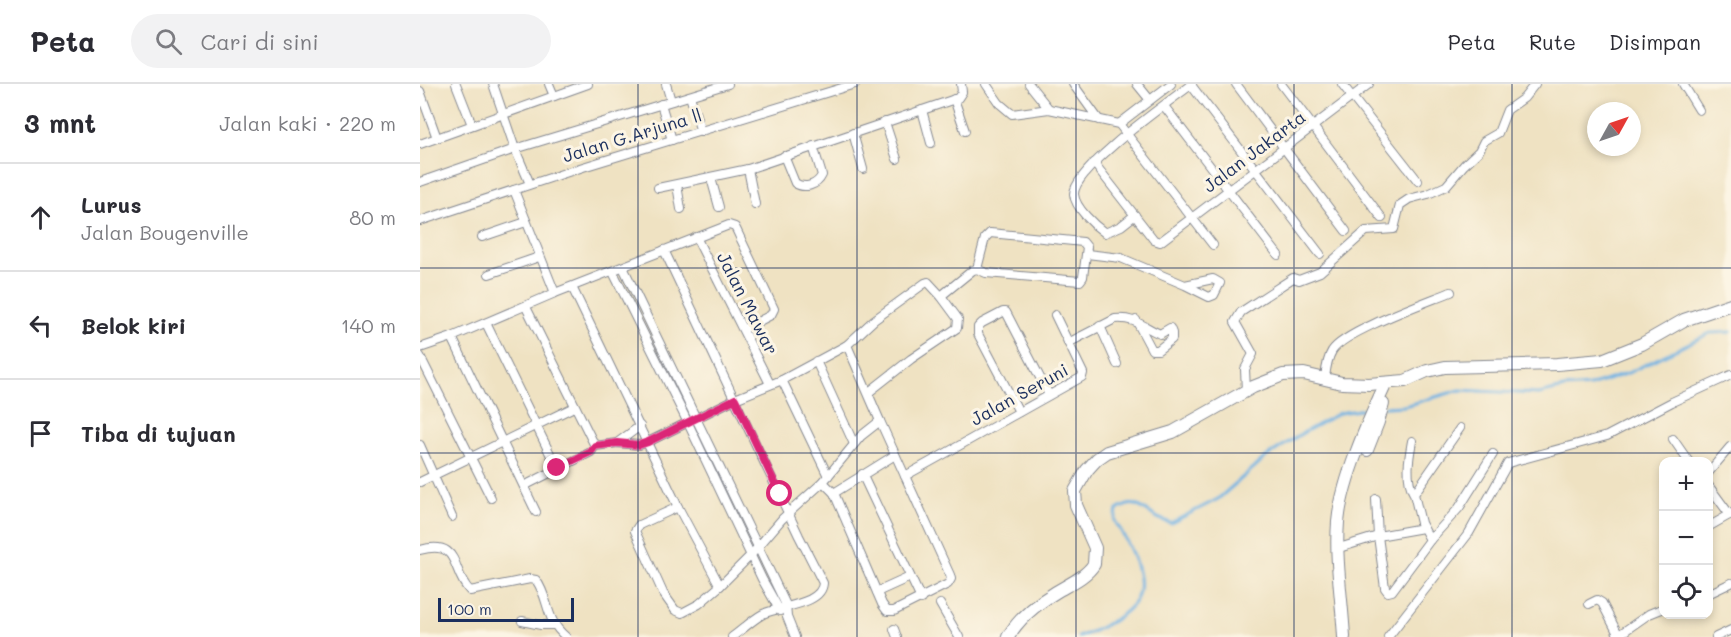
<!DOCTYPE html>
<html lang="id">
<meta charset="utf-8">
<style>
:root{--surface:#fff;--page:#f2f2f3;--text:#2b2b33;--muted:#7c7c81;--line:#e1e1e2}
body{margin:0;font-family:Mali,sans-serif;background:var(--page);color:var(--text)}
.controls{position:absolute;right:18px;bottom:18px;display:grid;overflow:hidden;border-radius:12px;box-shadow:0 3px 9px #0003}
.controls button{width:54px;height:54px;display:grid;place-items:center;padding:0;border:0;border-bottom:2px solid var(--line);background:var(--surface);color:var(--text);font:30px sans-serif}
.compass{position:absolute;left:1167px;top:18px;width:54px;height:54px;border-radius:50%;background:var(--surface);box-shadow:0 3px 9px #0003;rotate:50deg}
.scale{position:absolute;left:18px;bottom:15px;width:136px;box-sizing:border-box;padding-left:6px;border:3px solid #1b2f5e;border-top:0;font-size:16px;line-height:21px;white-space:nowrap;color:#1b2f5e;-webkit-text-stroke:4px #fcf5e5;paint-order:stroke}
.stop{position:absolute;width:18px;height:18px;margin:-14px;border:4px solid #db2777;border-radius:50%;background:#fff}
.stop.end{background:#db2777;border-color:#fff;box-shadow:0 2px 6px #0008}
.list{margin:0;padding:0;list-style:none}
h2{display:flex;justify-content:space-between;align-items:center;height:78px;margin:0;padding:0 24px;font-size:26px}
h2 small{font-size:20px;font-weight:400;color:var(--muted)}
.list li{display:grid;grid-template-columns:39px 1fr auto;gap:18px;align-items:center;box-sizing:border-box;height:108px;padding:0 24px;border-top:2px solid var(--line)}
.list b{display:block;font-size:22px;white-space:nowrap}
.list p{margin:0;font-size:20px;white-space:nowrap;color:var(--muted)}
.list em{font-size:20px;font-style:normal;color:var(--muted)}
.icon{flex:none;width:33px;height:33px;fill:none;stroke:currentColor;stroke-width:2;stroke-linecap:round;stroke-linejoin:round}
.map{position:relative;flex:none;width:1311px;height:553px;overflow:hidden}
header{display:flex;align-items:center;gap:36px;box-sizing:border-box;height:84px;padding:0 30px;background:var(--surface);border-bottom:2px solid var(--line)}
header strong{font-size:28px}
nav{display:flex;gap:33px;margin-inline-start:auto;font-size:21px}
.search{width:420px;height:54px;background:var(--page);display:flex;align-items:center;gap:15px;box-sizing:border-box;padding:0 21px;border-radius:33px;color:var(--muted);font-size:22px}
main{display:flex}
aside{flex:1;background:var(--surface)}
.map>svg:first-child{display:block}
</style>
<header>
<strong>Peta</strong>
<div class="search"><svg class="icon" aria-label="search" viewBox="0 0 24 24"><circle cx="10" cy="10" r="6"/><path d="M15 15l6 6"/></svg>Cari di sini</div>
<nav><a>Peta</a><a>Rute</a><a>Disimpan</a></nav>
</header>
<main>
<aside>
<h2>3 mnt<small>Jalan kaki · 220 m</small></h2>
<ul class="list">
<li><svg class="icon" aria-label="ahead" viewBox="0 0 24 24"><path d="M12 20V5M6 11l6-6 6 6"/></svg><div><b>Lurus</b><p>Jalan Bougenville</p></div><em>80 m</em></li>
<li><svg class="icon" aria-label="left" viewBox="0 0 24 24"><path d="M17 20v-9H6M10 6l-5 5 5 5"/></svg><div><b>Belok kiri</b></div><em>140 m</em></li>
<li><svg class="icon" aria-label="arrive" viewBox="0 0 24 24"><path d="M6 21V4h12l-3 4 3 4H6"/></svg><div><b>Tiba di tujuan</b></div></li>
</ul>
</aside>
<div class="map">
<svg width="1311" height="553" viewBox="0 0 1311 553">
<rect width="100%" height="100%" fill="#fcf5e5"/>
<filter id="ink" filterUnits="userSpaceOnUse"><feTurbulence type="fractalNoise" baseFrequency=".0167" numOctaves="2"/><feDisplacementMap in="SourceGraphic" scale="12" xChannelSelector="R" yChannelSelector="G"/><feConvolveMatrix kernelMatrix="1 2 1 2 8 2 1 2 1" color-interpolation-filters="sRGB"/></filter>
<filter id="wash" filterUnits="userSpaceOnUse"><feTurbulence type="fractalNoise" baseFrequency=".008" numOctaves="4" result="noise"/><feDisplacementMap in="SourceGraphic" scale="24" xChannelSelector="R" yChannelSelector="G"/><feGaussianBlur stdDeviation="1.35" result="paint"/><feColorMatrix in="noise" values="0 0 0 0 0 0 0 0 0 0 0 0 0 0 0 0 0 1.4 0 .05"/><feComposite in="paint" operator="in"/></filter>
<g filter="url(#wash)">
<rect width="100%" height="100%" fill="#efe2c2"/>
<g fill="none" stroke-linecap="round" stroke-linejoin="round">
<!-- stream -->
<g stroke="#6eb2e4" stroke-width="3">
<polyline points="964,323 984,322 1040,306 1119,310 1144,304 1170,302 1208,289 1290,249 1311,248"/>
<path d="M658 553C676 547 712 530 718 511 725 489 706 455 695 437L697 426C715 415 718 422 733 431 738 435 745 437 751 439L798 415 846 373 881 350 919 329 952 324"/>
</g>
</g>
</g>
<g filter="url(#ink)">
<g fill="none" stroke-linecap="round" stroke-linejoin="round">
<defs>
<g id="street">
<polyline points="36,0 52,41"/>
<polyline points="73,0 95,65 110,100"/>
<polyline points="129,0 134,12"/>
<polyline points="246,0 251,17"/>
<polyline points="566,0 579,19 592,30 629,25 699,40 793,161"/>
<polyline points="609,0 629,25"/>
<polyline points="653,0 679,36"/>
<polyline points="717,0 730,16"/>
<polyline points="816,0 926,147"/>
<polyline points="861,0 962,134"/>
<polyline points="922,0 998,97"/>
<polyline points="1263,0 1279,26"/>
<polyline points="771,1 900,170"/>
<polyline points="0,7 17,54"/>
<polyline points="270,12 281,48"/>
<polyline points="534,15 545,47"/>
<polyline points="241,20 252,56"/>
<polyline points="744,22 858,171"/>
<polyline points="502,26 511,59"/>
<polyline points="465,38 477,75"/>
<polyline points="699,40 751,0"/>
<polyline points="433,49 443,85"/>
<polyline points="0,60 168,0"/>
<path d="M364 72 375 99C384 105 397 102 402 91L393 62"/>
<polyline points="674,79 734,156 740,158 949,0"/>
<polyline points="328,85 335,120"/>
<polyline points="291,94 299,123"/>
<polyline points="0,98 95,65 308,0"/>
<polyline points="257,101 261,125"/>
<polyline points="238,104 328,85 538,14 542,8 541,0"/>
<polyline points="94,106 135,209"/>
<path d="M715 131 701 142 685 149C675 142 655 124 654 110 654 84 750 17 772 0"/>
<polyline points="0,137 163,83 435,0"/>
<polyline points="62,153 106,138"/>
<polyline points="276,153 350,300"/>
<path d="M244 166 379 452 403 499C402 521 359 522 343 530 332 536 322 546 312 553"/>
<polyline points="667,170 701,174 765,201 789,213 794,211 800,199 793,195 765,201"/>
<polyline points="203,183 366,521 367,533 375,553"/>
<polyline points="193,188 268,339 342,495 360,527"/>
<polyline points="69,190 119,173"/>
<polyline points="152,203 258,423 300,502"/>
<polyline points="521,212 553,186 557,185 565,154 570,149 663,158 667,163 663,193 660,197 566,189 557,185"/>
<polyline points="106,223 175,362"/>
<polyline points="66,239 137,384"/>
<polyline points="680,242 697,280"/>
<polyline points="32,253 116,428"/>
<path d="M648 259 695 235C714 233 724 243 740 250L750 244 752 249V255L738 266H732L716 236"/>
<polyline points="0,264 32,253 135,209 309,141 315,143 317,147 354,225 351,231 324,245"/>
<polyline points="0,272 71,414"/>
<polyline points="396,277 434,360"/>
<path d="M905 294C906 285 907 275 912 267 923 248 1007 218 1031 208"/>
<polyline points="362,296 408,392"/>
<polyline points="826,307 825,285 833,270 815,238 821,228 873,194 879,196 900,188 946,147 974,145 980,121 989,115 1008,110 1026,102 1044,81 1059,67 1064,57 1078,49 1087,26 1104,14 1115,0"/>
<polyline points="599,328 558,250 558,243 562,239 583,228 586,228 629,311"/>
<polyline points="1253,355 1269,378"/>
<path d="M992 357C989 373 985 395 994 410"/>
<polyline points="197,359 220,342"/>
<polyline points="0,361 32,433"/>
<polyline points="1288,389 1310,363"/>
<polyline points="442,390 501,515"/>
<polyline points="485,392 662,293 663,289 635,231"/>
<polyline points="0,398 154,323"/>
<polyline points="403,398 414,409 462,520 467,527 474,527 528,500 531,495 530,491 460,337"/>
<polyline points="1288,401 1310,431"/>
<polyline points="104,402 171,368 175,362 197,359 219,361 228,358 315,315 362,296 427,261 454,236 505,199 508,198 521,212 538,235 537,244 491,275 449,308"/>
<polyline points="414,409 475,371"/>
<polyline points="956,415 958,452 965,504 968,508 972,507 1010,456 1039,424 1073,370"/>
<polyline points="258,423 219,441 215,447 243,509 255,526 262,529 279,520 300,502 331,471 362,435 403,398 441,352 460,337 427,261"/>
<polyline points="1288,443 1311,430"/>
<polyline points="1010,456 1001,439 994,410 1040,344"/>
<polyline points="919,464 958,452 1003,444"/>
<path d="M0 466C42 455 30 487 50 507L110 495 116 496C130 515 124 535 146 553"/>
<polyline points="457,508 490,493"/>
<polyline points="1288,510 1311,499"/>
<polyline points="520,520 539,553"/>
<polyline points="1169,520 1177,516 1182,519 1198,550"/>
<polyline points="102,537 121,541 135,541"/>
<polyline points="474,545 477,553"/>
<polyline points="968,553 1049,449 1088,379 1187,352 1252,318 1311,291"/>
<polyline points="1196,553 1229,530 1244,524"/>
<polyline points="1296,553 1311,546"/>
</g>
<g id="secondary">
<polyline points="947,366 958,338 963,320"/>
<path d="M588 553C599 534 618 519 636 508 649 500 666 493 674 480L675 464 656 421 655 407 667 386 677 375 687 368 753 348 833 303 863 291 884 290 922 299 949 300 985 297 1007 287 1025 283 1137 280 1182 276 1222 260 1264 236 1311 220"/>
<path d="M924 553C922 516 915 475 918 438 922 396 948 338 966 299"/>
</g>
</defs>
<!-- street casing -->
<use href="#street" stroke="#858890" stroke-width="10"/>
<!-- secondary casing -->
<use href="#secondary" stroke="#858890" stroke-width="14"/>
<!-- street -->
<use href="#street" stroke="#fff" stroke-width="8"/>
<!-- secondary -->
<use href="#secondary" stroke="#fff" stroke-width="12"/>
</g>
</g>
<g fill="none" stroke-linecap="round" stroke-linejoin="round" filter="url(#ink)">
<!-- route -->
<polyline stroke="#db2777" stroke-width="8" points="137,384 171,368 175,362 197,359 219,361 228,358 315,315 360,410"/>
</g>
<!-- grid -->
<path fill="none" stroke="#1b2f5e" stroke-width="1.5" stroke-opacity="0.55" d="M218 0V553M437 0V553M656 0V553M874 0V553M1092 0V553M0 184H1311M0 369H1311"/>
<g text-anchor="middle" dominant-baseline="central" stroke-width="6" stroke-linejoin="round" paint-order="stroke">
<!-- street labels -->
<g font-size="18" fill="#1b2f5e" stroke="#fcf5e5">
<text transform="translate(212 51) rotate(-17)">Jalan G.Arjuna ll</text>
<text transform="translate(834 67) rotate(-37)">Jalan Jakarta</text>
<text transform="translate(328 219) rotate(63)">Jalan Mawar</text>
<text transform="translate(599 310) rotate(-29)">Jalan Seruni</text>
</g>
</g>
</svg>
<div class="controls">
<button>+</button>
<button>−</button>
<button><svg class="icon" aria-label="locate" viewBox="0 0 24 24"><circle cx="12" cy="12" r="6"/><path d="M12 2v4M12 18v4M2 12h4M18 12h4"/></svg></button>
</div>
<svg class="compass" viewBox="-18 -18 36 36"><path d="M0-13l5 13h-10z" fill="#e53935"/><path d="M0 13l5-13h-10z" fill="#7c7c81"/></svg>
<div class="scale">100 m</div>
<div class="stop" style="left:360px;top:410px"></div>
<div class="stop end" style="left:137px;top:384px"></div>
</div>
</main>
